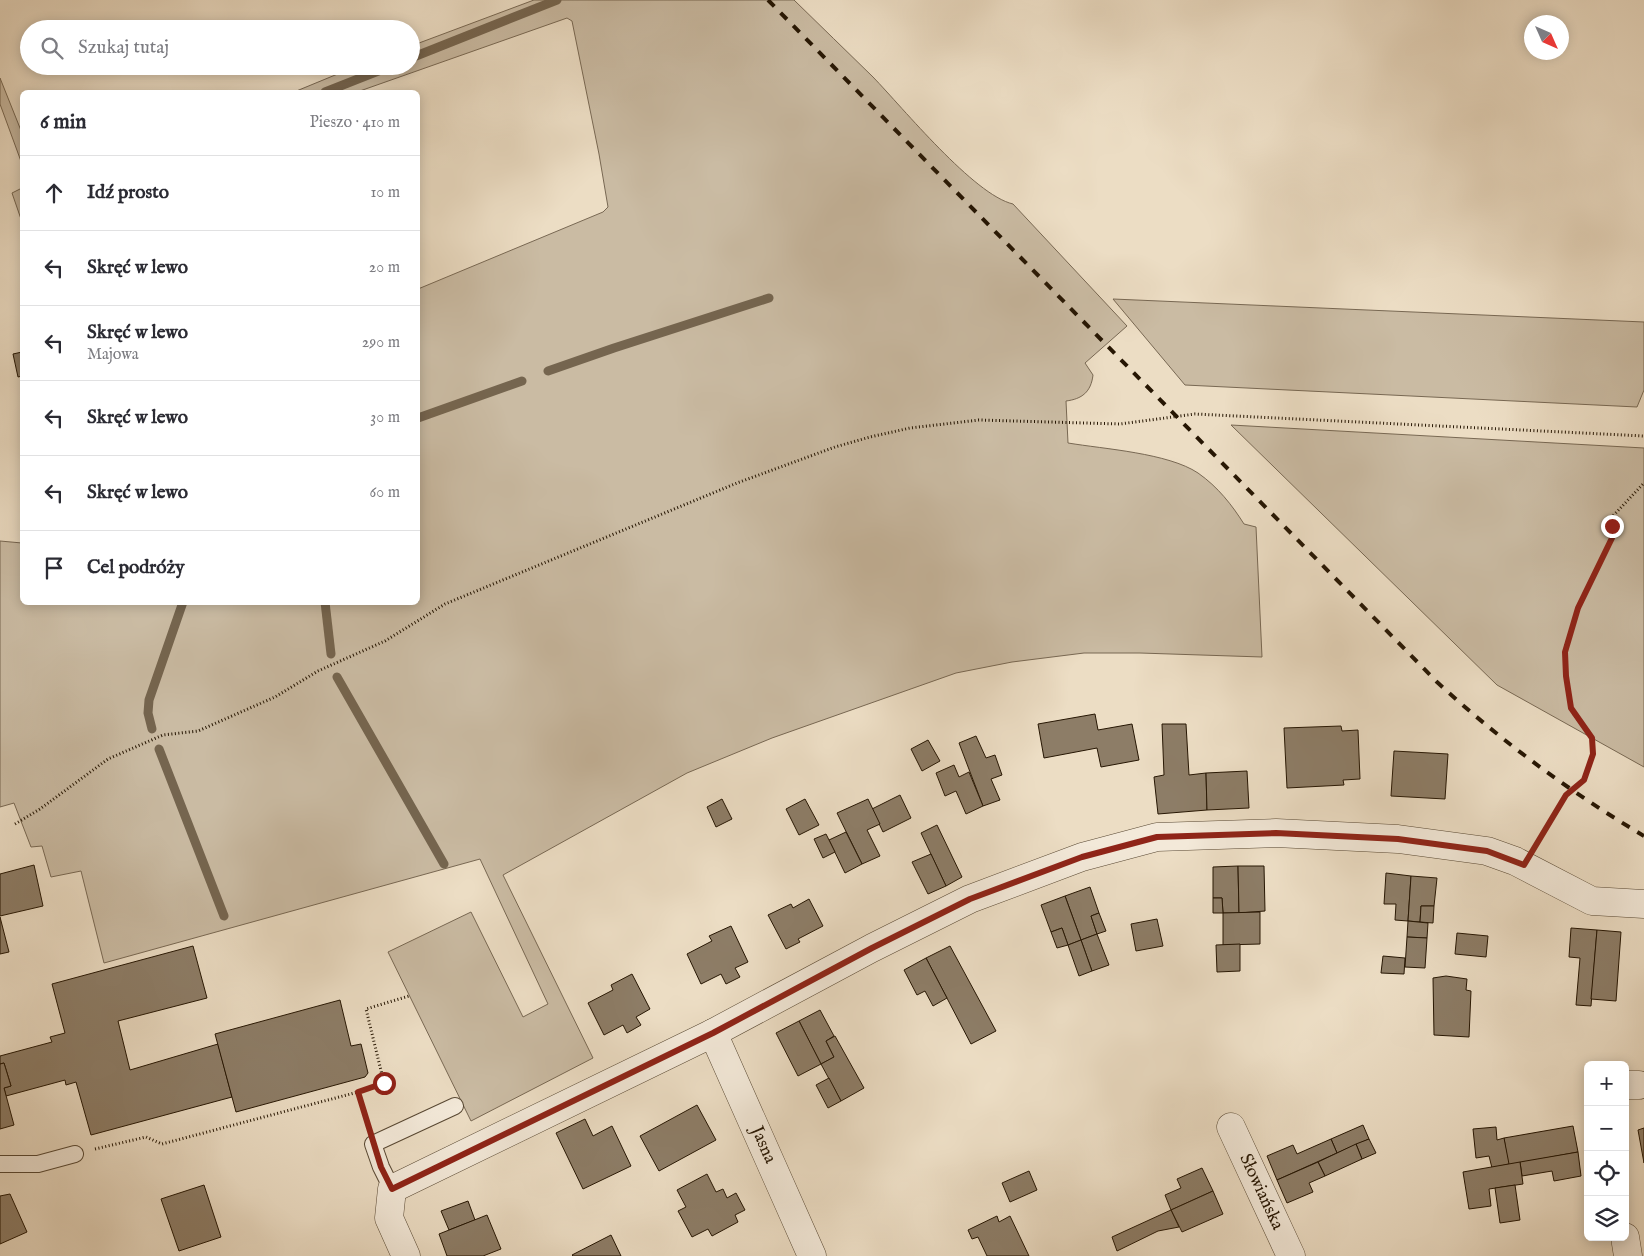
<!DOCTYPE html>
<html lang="pl">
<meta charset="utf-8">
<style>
:root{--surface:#fff;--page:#f7f7f7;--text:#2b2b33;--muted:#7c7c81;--line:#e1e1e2}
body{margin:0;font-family:"IM FELL English",serif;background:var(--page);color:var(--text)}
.controls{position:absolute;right:15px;bottom:15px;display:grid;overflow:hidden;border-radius:8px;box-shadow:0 2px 12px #0003}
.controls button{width:45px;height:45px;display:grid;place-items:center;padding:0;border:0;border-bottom:1px solid var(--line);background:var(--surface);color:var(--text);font:25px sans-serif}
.compass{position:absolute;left:1524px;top:15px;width:45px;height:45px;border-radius:50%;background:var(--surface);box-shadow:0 2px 12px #0003;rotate:135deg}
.stop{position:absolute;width:15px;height:15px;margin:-11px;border:4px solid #8f2418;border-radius:50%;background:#fff}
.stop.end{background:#8f2418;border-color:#fff;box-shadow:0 1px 5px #0008}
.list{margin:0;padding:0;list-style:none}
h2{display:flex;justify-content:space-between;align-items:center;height:65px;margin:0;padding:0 20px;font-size:21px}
h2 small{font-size:16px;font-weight:400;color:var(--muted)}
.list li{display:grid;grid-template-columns:32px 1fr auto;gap:15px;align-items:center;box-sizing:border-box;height:75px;padding:0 20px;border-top:1px solid var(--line)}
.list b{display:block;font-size:19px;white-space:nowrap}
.list p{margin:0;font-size:16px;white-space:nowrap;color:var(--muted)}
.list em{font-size:16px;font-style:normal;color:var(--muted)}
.icon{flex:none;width:28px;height:28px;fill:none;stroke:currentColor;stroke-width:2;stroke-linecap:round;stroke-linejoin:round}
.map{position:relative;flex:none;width:1644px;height:1256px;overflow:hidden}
.search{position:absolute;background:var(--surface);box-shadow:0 2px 12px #0003;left:20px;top:20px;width:400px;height:55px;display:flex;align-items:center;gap:12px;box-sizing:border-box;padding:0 18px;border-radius:28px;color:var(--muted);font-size:19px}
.panel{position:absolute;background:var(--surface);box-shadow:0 2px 12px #0003;left:20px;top:90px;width:400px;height:515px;border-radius:8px}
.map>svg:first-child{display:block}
</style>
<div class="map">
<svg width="1644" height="1256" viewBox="0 0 1644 1256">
<rect width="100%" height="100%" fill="#ecddc4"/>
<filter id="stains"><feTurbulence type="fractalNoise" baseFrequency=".004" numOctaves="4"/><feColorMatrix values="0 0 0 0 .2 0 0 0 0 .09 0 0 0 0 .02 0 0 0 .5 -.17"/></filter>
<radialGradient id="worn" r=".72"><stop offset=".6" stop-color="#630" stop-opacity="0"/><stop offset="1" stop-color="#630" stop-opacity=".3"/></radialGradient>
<!-- green -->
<g fill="#cabba3" stroke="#786853">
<path d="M534 0H794C820 26 847 51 873 77 903 108 974 195 1013 204L1127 326 1085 363 1093 375C1091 392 1082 399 1066 401L1068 443C1104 449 1168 453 1198 473 1218 487 1232 505 1244 524L1256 527 1262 657 1140 653H1084L1012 662 956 673 772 738 687 773 503 875 593 1058 471 1121 388 952 471 912 523 1017 548 1004 480 859 104 963 81 871 51 877 42 846 31 847 14 803 0 807V541L22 543V602H418V289L603 212 608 207 599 154 572 21 567 18 357 92H294L357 66H411V46Z"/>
<polygon points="0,78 22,133 22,164 0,104"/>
<polygon points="22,188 22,222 12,193"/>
<polygon points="1113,299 1644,322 1644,390 1637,407 1185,385"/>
<polygon points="1231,425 1644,448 1644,767 1497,685"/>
</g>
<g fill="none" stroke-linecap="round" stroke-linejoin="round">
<!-- stream -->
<g stroke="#75654f" stroke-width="9">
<polyline points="411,58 557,0"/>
<polyline points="325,92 391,66"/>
<polyline points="548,371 614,348 769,298"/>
<polyline points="418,418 522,381"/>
<polyline points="325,602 331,654"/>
<polyline points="337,677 444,864"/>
<polyline points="152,729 148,713 149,700 183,602"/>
<polyline points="159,749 224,916"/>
</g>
</g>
<!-- building -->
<g fill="#8d7d67" stroke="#261603">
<polygon points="22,352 22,376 18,377 13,354"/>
<polygon points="1095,714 1098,730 1132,724 1139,760 1101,767 1097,748 1044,758 1038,724"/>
<polygon points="1162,724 1186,724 1189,775 1206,773 1207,810 1158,814 1154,777 1164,775"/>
<polygon points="1341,726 1342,731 1358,730 1360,779 1343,780 1344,785 1287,788 1284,728"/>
<polygon points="976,736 986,758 995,755 1002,775 991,779 1000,800 983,806 959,743"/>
<polygon points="928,740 940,761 922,771 911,749"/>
<polygon points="1394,751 1448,754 1445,799 1391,796"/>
<polygon points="954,765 959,777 969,772 983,806 966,814 956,791 945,796 936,773"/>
<polygon points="1247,771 1249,808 1207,810 1206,773"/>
<polygon points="900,795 911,818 883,832 872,809"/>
<polygon points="722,799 732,819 716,827 707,807"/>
<polygon points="805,799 819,825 799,835 786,809"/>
<polygon points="868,799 880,824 867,830 880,856 862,864 837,813"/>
<polygon points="937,825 962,877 946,886 921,833"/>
<polygon points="846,832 862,864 845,873 829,840"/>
<polygon points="826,834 835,852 823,858 814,839"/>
<polygon points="931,854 946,886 928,894 912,862"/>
<polygon points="34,865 43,906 0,916 0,874"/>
<polygon points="1238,866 1239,913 1223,913 1222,898 1213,898 1213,867"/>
<polygon points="1238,866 1264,866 1265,911 1239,913"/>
<polygon points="1386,873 1411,876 1408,921 1395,920 1396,904 1384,904"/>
<polygon points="1411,876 1437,878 1434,906 1421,906 1420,922 1408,921"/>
<polygon points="1090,887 1099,913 1091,916 1097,934 1081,940 1065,896"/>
<polygon points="1065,896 1081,940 1068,945 1062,928 1051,932 1041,905"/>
<polygon points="1213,898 1222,898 1223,913 1213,913"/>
<polygon points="809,899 823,926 798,939 800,942 786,949 768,915 791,904 793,908"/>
<polygon points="1421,906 1434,906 1433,923 1420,922"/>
<polygon points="1260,912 1260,944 1223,945 1223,913"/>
<polygon points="1099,913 1106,931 1097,934 1091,916"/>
<polygon points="0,917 9,952 0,954"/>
<polygon points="1157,919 1163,946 1136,951 1131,924"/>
<polygon points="1408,921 1428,923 1427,938 1407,937"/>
<polygon points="731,926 748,962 735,968 740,977 726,984 721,974 701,984 687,954 712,941 709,936"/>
<polygon points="1062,928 1068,945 1057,948 1051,932"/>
<polygon points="1571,928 1597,930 1591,1006 1576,1005 1580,958 1569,957"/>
<polygon points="1597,930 1621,932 1616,1001 1591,999"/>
<polygon points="1457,933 1488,936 1486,957 1455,954"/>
<polygon points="1097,934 1109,965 1092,971 1081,940"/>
<polygon points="1407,937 1427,938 1425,968 1405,967"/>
<polygon points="1081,940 1092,971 1079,976 1068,945"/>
<polygon points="1240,944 1240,971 1217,972 1216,945"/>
<polygon points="193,946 207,998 118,1021 130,1070 218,1044 232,1097 91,1135 76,1082 66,1085 65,1080 6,1096 4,1088 11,1086 4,1063 0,1064 0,1056 52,1042 50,1037 65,1033 52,984"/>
<polygon points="950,946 996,1031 971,1044 926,958"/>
<polygon points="1383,956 1405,958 1404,974 1381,973"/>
<polygon points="926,958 947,998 933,1006 925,991 917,995 904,970"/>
<polygon points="632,974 650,1009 636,1017 641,1025 627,1033 623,1025 604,1035 588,1003 613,990 611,985"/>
<polygon points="1446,976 1467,979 1466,990 1471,991 1469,1037 1434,1035 1433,978"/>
<polygon points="340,1000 351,1046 361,1044 368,1073 365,1077 236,1112 215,1034"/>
<polygon points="820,1010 834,1036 826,1041 834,1057 821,1064 799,1021"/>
<polygon points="799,1021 821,1064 798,1076 776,1033"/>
<polygon points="835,1036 864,1088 841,1101 821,1064 834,1057 826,1041"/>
<polygon points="4,1063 11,1086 4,1088 14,1125 0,1129 0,1064"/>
<polygon points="829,1078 841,1101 828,1108 816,1085"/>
<polygon points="697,1105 716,1140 659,1171 640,1136"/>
<polygon points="585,1119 593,1136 612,1126 631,1166 583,1189 556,1133"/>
<polygon points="1363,1125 1369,1139 1337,1153 1331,1139"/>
<polygon points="1573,1126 1578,1152 1508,1165 1504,1138"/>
<polygon points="1496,1127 1497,1140 1504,1138 1509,1164 1492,1168 1489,1156 1476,1158 1473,1129"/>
<polygon points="1644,1128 1644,1163 1638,1130"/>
<polygon points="1331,1139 1337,1153 1277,1180 1267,1156 1293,1145 1297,1154"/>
<polygon points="1369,1139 1376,1153 1362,1159 1356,1144"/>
<polygon points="1356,1144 1362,1159 1325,1176 1318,1162"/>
<polygon points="1578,1152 1581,1176 1554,1181 1552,1171 1522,1176 1520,1162"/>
<polygon points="1318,1162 1325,1176 1309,1183 1313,1192 1287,1203 1277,1180"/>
<polygon points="1520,1162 1523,1184 1489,1189 1491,1206 1469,1209 1463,1172"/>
<polygon points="1202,1168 1213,1191 1171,1210 1165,1195 1181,1188 1177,1179"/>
<polygon points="1029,1171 1037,1190 1010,1202 1002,1183"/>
<polygon points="707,1174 716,1192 723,1189 727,1198 736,1193 745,1210 735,1215 738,1222 712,1236 708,1229 692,1237 678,1211 686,1207 677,1190"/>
<polygon points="204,1185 221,1237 179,1251 161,1199"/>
<polygon points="1515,1185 1520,1220 1500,1223 1495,1188"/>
<polygon points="1213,1191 1223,1214 1182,1232 1171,1210"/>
<polygon points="10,1194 27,1232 0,1244 0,1196"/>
<polygon points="468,1201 475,1220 449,1230 441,1211"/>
<polygon points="1171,1210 1179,1227 1158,1231 1117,1251 1112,1237"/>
<polygon points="487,1215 501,1249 483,1256 447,1256 439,1234"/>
<polygon points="997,1216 999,1222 1010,1216 1029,1256 987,1256 978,1237 972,1239 968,1230"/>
<polygon points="611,1235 621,1256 573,1256 572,1255"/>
</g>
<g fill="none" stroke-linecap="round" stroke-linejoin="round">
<defs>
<g id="lane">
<polyline points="0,1164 38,1164 75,1154"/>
<polyline points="392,1189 381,1167 373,1144 455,1106"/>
</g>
<g id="street">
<polyline points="713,1033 812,1256"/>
<polyline points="1625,1085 1639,1085"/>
<polyline points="1231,1127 1291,1256"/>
<polyline points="1625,1237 1628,1256"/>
<polyline points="406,1256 389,1218 392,1189 713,1033 872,948 970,899 1082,857 1157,837 1276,833 1398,839 1487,851 1515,861 1592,901 1644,904"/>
</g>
</defs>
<!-- lane casing -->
<use href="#lane" stroke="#584833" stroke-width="18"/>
<!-- street casing -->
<use href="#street" stroke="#584833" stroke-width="29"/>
<!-- path -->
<g stroke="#261603" stroke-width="3" stroke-dasharray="1 2.5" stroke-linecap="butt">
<polyline points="15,824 40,809 108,759 163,735 198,731 275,697 318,671 385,641 445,604 737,483 835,447 870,437 910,428 979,420 1120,424 1195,414 1644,436"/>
<polyline points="1538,841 1567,794 1584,780 1593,754 1592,738 1573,713 1571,706 1565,668 1566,645 1579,607 1612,538 1612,517 1644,483"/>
<polyline points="358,1092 384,1083 366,1009 409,996"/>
<polyline points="95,1149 146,1137 162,1144 358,1092 367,1124"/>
</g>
<!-- lane -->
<use href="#lane" stroke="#f3e9d9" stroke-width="16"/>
<!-- street -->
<use href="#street" stroke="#f3e9d9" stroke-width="28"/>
<!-- rail -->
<path stroke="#261603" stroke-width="4" stroke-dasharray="9 9" stroke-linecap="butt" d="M768 0 1437 682C1501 741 1570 792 1644 836"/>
</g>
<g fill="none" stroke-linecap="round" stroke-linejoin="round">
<!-- route -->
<polyline stroke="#8f2418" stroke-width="6" points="384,1083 358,1092 381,1167 392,1189 713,1033 872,948 970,899 1082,857 1157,837 1276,833 1398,839 1487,851 1524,865 1566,795 1584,780 1593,754 1592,738 1571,708 1566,676 1565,652 1578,608 1612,538 1612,526"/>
</g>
<g text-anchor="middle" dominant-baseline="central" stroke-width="4.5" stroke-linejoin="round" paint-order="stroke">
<!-- street labels -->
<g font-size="18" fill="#261603" stroke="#f3e9d9">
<text transform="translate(763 1145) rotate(66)">Jasna</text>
<text transform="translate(1261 1192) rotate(65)">Słowiańska</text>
</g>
</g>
<rect width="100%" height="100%" filter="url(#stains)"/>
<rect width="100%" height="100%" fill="url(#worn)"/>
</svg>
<div class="controls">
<button>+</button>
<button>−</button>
<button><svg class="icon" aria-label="locate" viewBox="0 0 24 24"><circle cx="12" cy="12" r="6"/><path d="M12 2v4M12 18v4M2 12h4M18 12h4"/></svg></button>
<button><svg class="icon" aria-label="layers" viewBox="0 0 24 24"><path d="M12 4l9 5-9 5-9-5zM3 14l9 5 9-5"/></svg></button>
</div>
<svg class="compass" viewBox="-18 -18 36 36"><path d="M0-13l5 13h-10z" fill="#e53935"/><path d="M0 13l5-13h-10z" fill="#7c7c81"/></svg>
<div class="stop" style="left:384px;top:1083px"></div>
<div class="stop end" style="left:1612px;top:526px"></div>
<div class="search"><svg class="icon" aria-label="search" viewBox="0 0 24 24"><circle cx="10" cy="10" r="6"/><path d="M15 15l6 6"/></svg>Szukaj tutaj</div>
<section class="panel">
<h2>6 min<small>Pieszo · 410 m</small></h2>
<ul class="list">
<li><svg class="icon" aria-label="ahead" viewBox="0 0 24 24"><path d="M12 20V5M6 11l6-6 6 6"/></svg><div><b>Idź prosto</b></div><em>10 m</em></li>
<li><svg class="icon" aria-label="left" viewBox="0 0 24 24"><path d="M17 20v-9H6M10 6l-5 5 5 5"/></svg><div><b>Skręć w lewo</b></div><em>20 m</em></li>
<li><svg class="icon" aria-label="left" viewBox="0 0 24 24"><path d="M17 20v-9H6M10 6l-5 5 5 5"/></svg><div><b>Skręć w lewo</b><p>Majowa</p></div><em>290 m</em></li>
<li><svg class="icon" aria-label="left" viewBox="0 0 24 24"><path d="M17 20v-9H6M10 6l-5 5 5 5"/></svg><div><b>Skręć w lewo</b></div><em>30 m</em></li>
<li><svg class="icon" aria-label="left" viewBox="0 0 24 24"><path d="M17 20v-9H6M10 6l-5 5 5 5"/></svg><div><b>Skręć w lewo</b></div><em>60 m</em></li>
<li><svg class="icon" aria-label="arrive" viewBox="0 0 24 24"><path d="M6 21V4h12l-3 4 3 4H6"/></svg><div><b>Cel podróży</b></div></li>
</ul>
</section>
</div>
